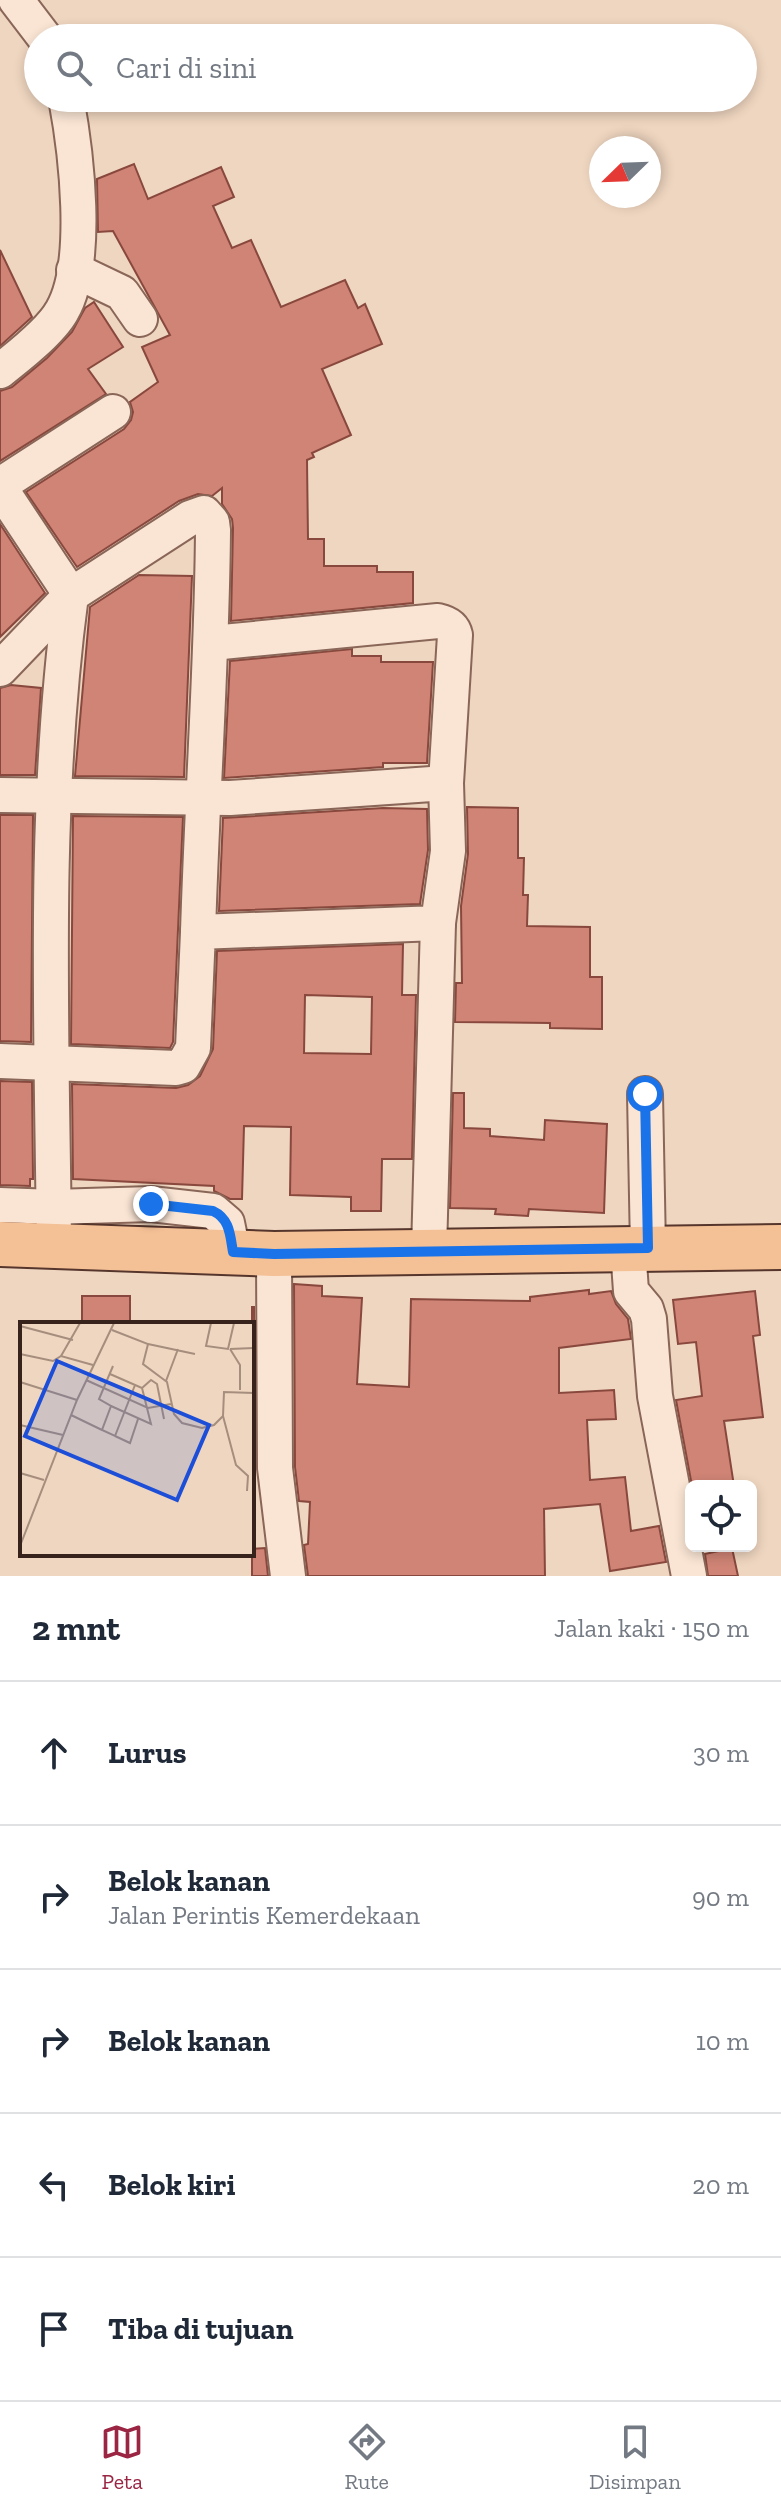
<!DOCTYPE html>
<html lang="id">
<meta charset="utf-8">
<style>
:root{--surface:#fff;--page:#f6f6f7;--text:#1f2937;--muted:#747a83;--line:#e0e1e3;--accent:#9a2643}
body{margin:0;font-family:"Zilla Slab",serif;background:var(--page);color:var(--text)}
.controls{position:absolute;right:24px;bottom:24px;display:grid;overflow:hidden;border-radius:12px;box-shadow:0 4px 12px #0003}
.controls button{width:72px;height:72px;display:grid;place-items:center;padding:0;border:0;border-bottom:2px solid var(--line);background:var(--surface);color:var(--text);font:40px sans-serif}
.compass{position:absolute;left:589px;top:136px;width:72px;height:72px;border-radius:50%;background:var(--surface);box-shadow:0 4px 12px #0003;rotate:247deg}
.stop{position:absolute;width:24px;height:24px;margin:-18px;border:6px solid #1a73e8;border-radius:50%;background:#fff}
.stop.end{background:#1a73e8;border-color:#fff;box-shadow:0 2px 8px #0008}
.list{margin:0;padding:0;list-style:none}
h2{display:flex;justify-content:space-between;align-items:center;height:104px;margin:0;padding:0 32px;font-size:34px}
h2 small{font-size:26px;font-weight:400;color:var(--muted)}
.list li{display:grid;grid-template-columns:52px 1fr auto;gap:24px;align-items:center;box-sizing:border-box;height:144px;padding:0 32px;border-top:2px solid var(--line)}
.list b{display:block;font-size:30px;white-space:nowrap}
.list p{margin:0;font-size:26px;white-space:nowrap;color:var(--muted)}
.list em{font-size:26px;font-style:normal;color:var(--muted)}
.icon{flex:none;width:44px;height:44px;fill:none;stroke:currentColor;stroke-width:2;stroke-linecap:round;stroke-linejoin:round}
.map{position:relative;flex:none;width:781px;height:1576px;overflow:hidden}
.search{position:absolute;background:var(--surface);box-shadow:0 4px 12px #0003;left:24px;right:24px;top:24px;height:88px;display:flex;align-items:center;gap:20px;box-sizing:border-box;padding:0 28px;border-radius:44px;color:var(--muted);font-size:30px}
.sheet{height:824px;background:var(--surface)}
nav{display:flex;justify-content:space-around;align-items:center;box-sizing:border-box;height:112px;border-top:2px solid var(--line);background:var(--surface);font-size:22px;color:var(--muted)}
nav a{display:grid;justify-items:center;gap:4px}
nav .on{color:var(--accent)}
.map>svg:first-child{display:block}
</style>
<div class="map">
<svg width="781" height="1576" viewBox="0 0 781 1576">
<rect width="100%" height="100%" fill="#efd6c0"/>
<!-- building -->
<g fill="#cf8475" stroke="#89483d" stroke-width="2" fill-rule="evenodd">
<polygon points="134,164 148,199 221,167 234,197 213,206 232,248 251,240 281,307 345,280 358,308 365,304 382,344 322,369 351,435 312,453 314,457 307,460 308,539 324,539 324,566 377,566 377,572 413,572 413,603 231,621 233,528 232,519 222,504 222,488 212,496 198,494 179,501 77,567 26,492 124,429 131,420 133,412 130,402 158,382 142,347 170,335 113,231 98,232 97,179"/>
<polygon points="0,250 32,317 0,346"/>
<polygon points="94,302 123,347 88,369 106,394 0,461 0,391 12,387 47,358 72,332 85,308"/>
<polygon points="0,524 45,593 0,637"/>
<polygon points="139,575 192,576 184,777 75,776 90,607"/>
<polygon points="352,649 352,656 381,656 381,662 433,662 427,763 383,763 383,767 224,778 230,661"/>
<polygon points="11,685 41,688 35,775 0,775 0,688"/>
<polygon points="467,807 518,808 518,858 524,858 523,895 528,895 527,926 590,927 590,977 602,977 602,1029 550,1028 550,1023 455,1022 456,983 462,983 461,906 468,854"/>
<polygon points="383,808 427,809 428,850 420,904 219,911 223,818"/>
<polygon points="0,815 33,815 31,1042 0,1041"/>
<polygon points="73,816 183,817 173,1042 170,1048 71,1044"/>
<path d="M403 944 402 995H416L412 1159H382L381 1211H351V1197L290 1195 291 1127 244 1126 242 1199H230L214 1191V1186L73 1179 72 1084 176 1088 188 1085 200 1076 213 1049 217 951ZM305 995 372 997 371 1054 304 1053Z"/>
<polygon points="0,1081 32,1082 33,1179 30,1179 30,1186 0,1185"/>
<polygon points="453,1093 464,1093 464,1128 490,1129 490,1136 544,1140 545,1120 607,1124 604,1213 529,1209 528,1216 495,1214 496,1209 450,1208"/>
<polygon points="294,1284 322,1286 322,1296 362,1298 357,1384 409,1387 411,1299 530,1301 530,1297 589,1290 589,1294 611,1291 616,1304 628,1319 631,1339 559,1348 559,1393 614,1390 616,1419 587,1420 590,1480 625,1477 631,1531 659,1526 666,1562 610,1571 600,1504 544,1509 545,1576 308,1576 304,1545 308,1544 310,1502 299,1501 295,1467"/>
<polygon points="755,1291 760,1335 753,1336 763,1417 724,1421 734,1486 692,1486 676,1400 702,1396 696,1342 678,1344 673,1300"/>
<rect x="82" y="1296" width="48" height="28"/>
<polygon points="252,1307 254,1307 255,1424 252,1424"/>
<polygon points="265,1548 268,1576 252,1576 252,1549"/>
<polygon points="732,1548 738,1576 708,1576 705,1554"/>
</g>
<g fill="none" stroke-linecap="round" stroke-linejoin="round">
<defs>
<g id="minor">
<polyline points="16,0 45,38"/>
<polyline points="74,270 122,293 140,319"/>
<path d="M0 371C18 357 51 331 62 311 90 263 76 151 66 98"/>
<polyline points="0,485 113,412"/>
<path d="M0 488 71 595C42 811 52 1029 54 1246"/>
<path d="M212 643 438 621C447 623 453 626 455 635L446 783"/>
<path d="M0 669 71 595 190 518 204 513 212 522 213 530C212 664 202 798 198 932"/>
<polyline points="0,795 230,798 446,783 448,851 438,923 198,932 193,1048 183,1066 176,1068 0,1061"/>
<polyline points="645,1094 648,1248"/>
<polyline points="0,1205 54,1207 151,1204 213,1211 227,1223 233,1252"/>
<polyline points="628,1248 631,1291 646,1309 649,1319 655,1396 689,1576"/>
<polyline points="429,1251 438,923"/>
<polyline points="274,1254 275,1468 288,1576"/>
</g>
<polyline id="primary" points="0,1244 274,1254 781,1247"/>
</defs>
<!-- minor casing -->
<use href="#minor" stroke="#896658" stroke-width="38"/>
<!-- primary casing -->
<use href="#primary" stroke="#56362c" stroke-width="48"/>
<!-- minor -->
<use href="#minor" stroke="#fae5d4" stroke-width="34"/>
<!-- primary -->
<use href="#primary" stroke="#f4c096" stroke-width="44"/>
</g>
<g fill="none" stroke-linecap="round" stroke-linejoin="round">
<!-- route -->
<path stroke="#1a73e8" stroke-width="10" d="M151 1204 213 1211C230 1219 230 1235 233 1252L274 1254 648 1248 645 1094"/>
</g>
<!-- overview -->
<g transform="translate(20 1322)">
<rect width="234" height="234" fill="#efd6c0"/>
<path fill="none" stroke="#a68e7e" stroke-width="2" d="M191 1 186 24 208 27 214 1M0 4 53 18M92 8 128 22 123 42 147 60 154 92 162 101 182 106 194 103 203 94 204 70 234 71M128 22 175 32M210 27 220 43V68M210 27 234 26M0 32 33 39 41 34 73 43M41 34 60 1M93 44 79 77 91 84 82 108 95 114 115 63M90 52 122 66 131 102 91 84M66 58 128 86 151 82M146 59 158 27M0 60 57 78M122 66 131 58 137 62 144 97M51 93 82 108M203 94 216 143 228 154 227 169M0 103 43 113M95 114 110 121 118 97M0 151 24 158M0 224 57 78 94 1"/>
<path fill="#1d4ed8" fill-opacity="0.15" stroke="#1d4ed8" stroke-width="4" d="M37 39 189 103 157 178 5 114Z"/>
<rect width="234" height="234" fill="none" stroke="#38231c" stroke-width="4"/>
</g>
</svg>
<div class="controls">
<button><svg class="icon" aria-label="locate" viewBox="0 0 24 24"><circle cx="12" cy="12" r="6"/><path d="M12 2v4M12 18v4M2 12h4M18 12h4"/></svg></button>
</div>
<svg class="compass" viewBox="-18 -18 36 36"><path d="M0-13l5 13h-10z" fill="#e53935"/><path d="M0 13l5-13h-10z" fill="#747a83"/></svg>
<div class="stop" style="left:645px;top:1094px"></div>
<div class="stop end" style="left:151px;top:1204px"></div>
<div class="search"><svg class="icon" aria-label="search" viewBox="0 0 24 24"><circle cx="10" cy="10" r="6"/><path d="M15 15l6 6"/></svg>Cari di sini</div>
</div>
<section class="sheet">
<h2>2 mnt<small>Jalan kaki · 150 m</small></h2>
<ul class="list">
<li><svg class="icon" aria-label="ahead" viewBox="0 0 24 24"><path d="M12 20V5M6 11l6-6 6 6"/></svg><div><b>Lurus</b></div><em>30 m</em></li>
<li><svg class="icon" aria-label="right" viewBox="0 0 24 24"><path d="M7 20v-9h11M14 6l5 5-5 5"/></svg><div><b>Belok kanan</b><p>Jalan Perintis Kemerdekaan</p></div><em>90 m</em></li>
<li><svg class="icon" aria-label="right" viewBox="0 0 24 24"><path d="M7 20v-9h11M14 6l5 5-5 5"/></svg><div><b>Belok kanan</b></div><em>10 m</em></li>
<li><svg class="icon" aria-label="left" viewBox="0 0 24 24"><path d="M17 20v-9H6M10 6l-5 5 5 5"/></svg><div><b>Belok kiri</b></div><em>20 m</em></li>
<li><svg class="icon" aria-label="arrive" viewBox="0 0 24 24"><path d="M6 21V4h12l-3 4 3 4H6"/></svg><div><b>Tiba di tujuan</b></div></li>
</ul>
</section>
<nav>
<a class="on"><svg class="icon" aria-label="map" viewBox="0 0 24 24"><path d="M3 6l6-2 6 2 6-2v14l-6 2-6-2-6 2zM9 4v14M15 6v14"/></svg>Peta</a>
<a><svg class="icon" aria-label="directions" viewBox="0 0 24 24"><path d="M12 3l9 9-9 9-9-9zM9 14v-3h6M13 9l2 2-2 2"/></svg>Rute</a>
<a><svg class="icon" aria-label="saved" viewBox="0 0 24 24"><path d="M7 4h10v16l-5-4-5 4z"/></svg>Disimpan</a>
</nav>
